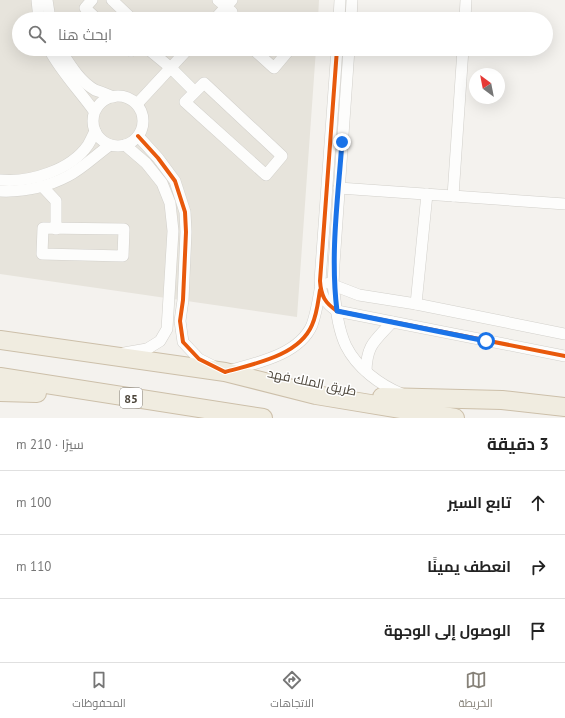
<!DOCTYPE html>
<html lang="ar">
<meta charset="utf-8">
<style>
:root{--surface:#fff;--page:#f2f2f2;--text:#222;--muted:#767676;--line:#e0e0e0;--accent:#868178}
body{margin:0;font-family:"PT Sans",Cairo,sans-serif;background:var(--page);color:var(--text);direction:rtl}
.compass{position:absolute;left:469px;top:68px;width:36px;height:36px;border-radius:50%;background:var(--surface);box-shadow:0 4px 16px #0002;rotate:328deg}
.stop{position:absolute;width:12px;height:12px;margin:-9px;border:3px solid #1a73e8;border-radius:50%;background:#fff}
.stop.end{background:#1a73e8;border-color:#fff;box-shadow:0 1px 4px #0008}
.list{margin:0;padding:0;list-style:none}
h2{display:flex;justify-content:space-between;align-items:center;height:52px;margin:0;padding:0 16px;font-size:17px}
h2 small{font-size:13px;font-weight:400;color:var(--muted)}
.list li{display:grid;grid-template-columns:26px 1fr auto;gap:12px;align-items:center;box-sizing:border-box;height:64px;padding:0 16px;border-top:1px solid var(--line)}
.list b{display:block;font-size:15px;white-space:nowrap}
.list em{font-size:13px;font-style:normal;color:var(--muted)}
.icon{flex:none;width:22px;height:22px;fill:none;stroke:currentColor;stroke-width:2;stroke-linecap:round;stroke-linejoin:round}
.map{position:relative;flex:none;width:565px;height:418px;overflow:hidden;direction:ltr}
.search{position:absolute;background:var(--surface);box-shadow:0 4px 16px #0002;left:12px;right:12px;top:12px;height:44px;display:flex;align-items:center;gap:10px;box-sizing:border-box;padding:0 14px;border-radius:22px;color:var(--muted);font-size:15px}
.sheet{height:244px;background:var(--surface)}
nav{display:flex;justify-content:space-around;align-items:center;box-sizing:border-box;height:56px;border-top:1px solid var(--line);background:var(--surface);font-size:11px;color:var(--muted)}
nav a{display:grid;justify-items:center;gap:2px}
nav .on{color:var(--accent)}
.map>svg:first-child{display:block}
</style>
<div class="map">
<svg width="565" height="418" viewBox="0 0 565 418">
<rect width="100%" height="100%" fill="#f4f2ee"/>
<!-- residential -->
<polygon fill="#e7e4dc" points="0,0 319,0 318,19 19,19 19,49 316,49 297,317 0,274"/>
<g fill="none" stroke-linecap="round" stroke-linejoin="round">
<defs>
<g id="minor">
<polyline points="37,0 39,19"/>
<polyline points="47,0 50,19"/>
<polyline points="92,0 85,8 97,19"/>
<polyline points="112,0 132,19"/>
<polyline points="218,0 232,12"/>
<polyline points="215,19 232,0"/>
<polyline points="339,19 340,0"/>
<polyline points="351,19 352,0"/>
<polyline points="465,19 466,0"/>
<path d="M49 49C61 72 79 90 94 111"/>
<path d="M60 49C69 63 79 81 95 90 101 92 107 94 113 97"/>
<polyline points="129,49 131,51 133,49"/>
<polyline points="148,49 171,68 195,92 185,102 266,175 282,156 204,83 195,92"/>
<polyline points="253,49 274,68 290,49"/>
<path d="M337 49 320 281C321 296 325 303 337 311L565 356"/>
<polyline points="349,49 334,264 333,285 359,295 416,304 565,334"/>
<circle cx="118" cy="121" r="25"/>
<polyline points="137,104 188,49"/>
<polyline points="138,136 158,158 175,181 185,212 186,232 183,300 180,321 183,342 199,359 213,366"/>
<path d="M0 180C30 183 71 170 88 145 91 140 93 135 95 131"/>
<polyline points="42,186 56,201 56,229"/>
<polyline points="339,188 565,204"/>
<path d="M0 191C24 192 47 187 68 176 83 168 96 155 110 145"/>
<polyline points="453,196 463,49"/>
<polygon points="43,228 124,229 123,256 42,254"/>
<path d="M329 283 333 285C336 305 337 327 346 346 357 368 380 385 402 394"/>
<polyline points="416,304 427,194"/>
<polyline points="124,353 147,349 160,341 167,329 173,231 170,203 162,183 146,163 125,145"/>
<path d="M228 371C256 363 299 355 312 325 316 314 318 302 320 290"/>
<path d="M366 371C367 344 375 341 392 322"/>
</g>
<g id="trunk">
<polyline points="0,340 225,372 316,395 455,418"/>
<polyline points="0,377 263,418"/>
<polyline points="0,392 37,393"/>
<polyline points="382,397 502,400 565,407"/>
</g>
</defs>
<!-- minor casing -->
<use href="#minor" stroke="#d2d0cb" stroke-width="12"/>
<!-- trunk casing -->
<use href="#trunk" stroke="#ccbfa9" stroke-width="20"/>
<!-- minor -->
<use href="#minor" stroke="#fdfdfc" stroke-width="11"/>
<!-- trunk -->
<use href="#trunk" stroke="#f0ece0" stroke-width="18"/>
<defs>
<g id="cycleway">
<path d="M337 49 320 281C321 296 325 303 337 311L565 356"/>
<path d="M138 136 158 158 175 181 185 212 186 232 183 300 180 321 183 342 199 359 225 372C253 364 299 356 312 325 317 314 318 302 320 290"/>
</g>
</defs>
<!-- cycleway casing -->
<use href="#cycleway" stroke="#fff" stroke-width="6"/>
<!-- cycleway -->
<use href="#cycleway" stroke="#e8590c" stroke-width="4"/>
</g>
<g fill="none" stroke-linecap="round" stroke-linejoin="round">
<!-- route -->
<path stroke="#1a73e8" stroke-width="5" d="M342 142C338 198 330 255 337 311L486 341"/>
</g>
<g text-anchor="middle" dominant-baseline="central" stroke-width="3" stroke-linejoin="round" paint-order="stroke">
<!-- shield labels -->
<rect fill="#fff" stroke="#817c74" stroke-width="1" x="120" y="388" width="22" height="20" rx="3"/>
<g font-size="12" font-weight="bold" fill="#4b4439">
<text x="131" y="398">85</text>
</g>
<!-- street labels -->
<g font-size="13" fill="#4b4439" stroke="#fff">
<text transform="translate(312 382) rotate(12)">طريق الملك فهد</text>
</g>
</g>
</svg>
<svg class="compass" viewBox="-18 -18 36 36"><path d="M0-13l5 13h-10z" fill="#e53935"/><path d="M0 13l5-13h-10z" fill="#767676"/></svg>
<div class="stop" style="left:486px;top:341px"></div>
<div class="stop end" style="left:342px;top:142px"></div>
<div class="search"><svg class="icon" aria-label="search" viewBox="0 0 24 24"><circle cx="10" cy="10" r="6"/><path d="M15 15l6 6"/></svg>ابحث هنا</div>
</div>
<section class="sheet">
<h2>3 دقيقة<small>سيرًا · 210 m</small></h2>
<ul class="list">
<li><svg class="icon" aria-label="ahead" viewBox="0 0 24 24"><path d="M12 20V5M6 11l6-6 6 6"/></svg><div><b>تابع السير</b></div><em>100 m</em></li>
<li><svg class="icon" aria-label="right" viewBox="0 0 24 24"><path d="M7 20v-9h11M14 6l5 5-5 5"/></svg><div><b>انعطف يمينًا</b></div><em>110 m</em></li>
<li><svg class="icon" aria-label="arrive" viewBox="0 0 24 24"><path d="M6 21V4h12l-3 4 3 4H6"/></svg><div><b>الوصول إلى الوجهة</b></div></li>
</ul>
</section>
<nav>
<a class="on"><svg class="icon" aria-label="map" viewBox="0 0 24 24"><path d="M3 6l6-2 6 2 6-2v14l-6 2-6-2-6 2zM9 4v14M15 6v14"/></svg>الخريطة</a>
<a><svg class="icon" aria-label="directions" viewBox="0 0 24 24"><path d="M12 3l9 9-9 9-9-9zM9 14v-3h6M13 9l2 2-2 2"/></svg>الاتجاهات</a>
<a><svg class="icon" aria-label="saved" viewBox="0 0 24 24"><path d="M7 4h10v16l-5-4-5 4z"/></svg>المحفوظات</a>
</nav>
